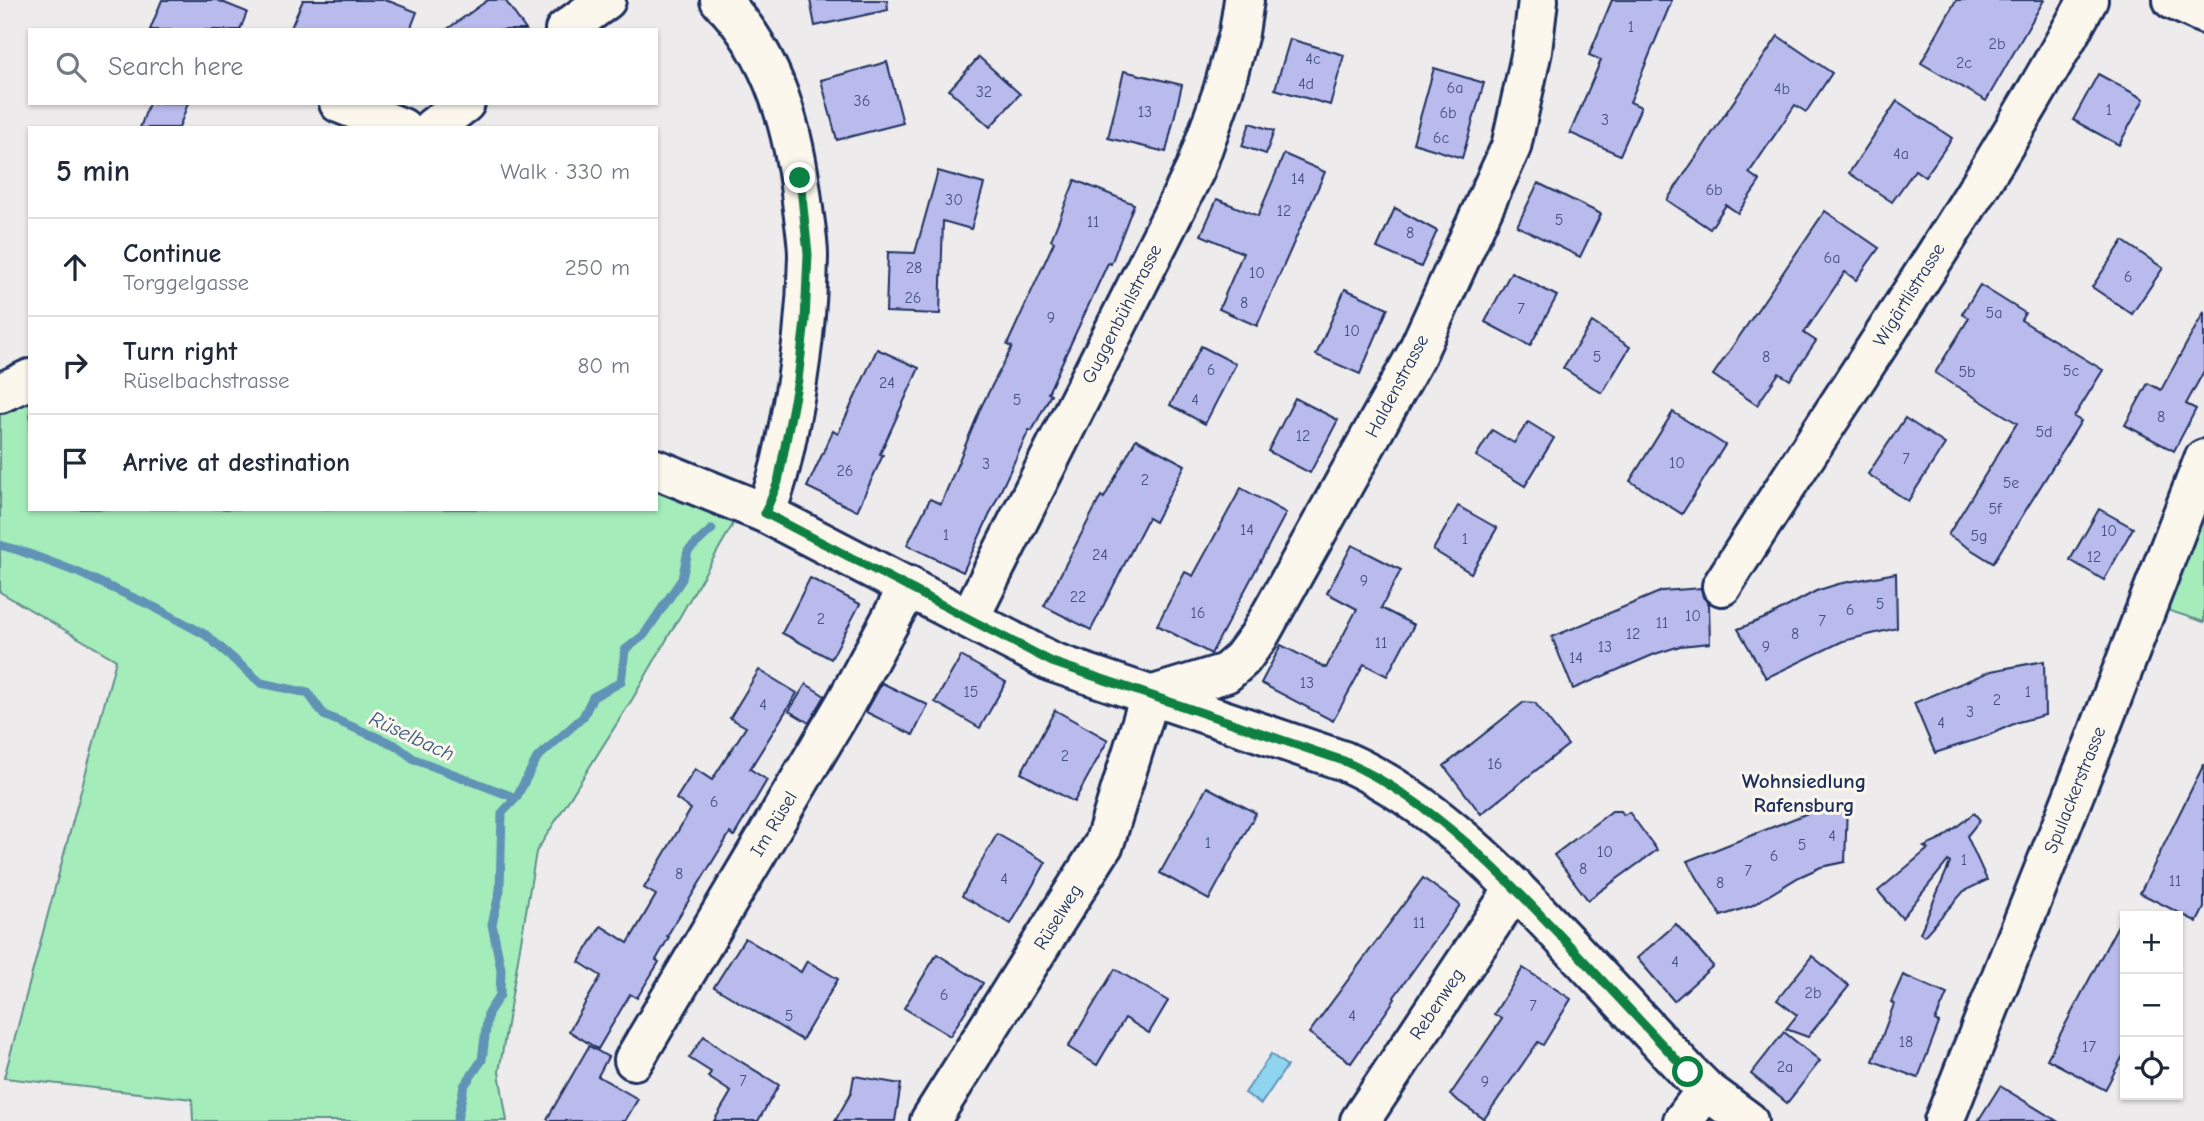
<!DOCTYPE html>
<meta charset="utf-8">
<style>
:root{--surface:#fff;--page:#f6f6f7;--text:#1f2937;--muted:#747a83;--line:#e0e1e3}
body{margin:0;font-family:"Comic Neue",sans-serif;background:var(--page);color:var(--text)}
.controls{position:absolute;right:21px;bottom:21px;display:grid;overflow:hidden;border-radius:0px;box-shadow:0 2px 5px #0004}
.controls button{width:63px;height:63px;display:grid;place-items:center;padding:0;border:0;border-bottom:2px solid var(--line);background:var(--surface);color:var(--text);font:35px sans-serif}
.stop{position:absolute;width:21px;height:21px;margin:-16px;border:5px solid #0b8043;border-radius:50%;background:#fff}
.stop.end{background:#0b8043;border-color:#fff;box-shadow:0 2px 7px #0008}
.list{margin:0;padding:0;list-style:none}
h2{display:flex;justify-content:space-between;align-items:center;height:91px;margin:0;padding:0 28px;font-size:30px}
h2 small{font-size:23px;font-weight:400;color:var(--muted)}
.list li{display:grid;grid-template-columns:46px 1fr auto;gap:21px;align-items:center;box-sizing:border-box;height:98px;padding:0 28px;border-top:2px solid var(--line)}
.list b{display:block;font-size:26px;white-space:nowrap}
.list p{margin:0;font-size:23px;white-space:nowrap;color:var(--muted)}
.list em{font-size:23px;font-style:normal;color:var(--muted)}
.icon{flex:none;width:38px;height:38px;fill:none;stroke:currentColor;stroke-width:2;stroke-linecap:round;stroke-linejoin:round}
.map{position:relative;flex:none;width:2204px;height:1121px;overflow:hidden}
.search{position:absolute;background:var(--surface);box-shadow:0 2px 5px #0004;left:28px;top:28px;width:630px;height:77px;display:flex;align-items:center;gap:18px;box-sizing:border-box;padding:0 24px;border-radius:0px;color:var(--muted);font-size:26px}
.panel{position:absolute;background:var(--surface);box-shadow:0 2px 5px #0004;left:28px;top:126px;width:630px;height:385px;border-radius:0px}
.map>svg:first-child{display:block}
</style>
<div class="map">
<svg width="2204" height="1121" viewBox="0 0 2204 1121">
<rect width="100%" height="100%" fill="#eeebec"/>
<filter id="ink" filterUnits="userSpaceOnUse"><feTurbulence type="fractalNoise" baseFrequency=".0143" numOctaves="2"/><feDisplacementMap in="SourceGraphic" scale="14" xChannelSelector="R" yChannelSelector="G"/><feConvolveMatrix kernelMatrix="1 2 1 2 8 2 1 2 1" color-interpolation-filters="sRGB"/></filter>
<g filter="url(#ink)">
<!-- green -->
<g fill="#a4ecba" stroke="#608e8c" stroke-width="2">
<polygon points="30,395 30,509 656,509 656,478 735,512 732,526 633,698 536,852 499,1072 507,1121 193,1121 192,1099 4,1078 116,660 0,592 0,410"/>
<polygon points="2204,506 2204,622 2164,609"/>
</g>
<!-- water -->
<polygon fill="#8fd5f0" stroke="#6193b6" stroke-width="2" points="1271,1054 1287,1066 1261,1104 1245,1093"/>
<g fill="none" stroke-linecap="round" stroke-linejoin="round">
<!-- stream -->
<g stroke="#6193b6" stroke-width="9">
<polyline points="0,545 21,551 77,572 154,607 206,635 261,683 308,693 324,715 395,745 414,759 516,798 502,813 500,890 492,924 501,969 500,995 488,1013 482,1060 464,1086 457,1121"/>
<polyline points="516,798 537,758 583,717 593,697 621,682 625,650 644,635 682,579 688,551 712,529"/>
</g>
</g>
<!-- building -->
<g fill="#babbed" stroke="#1b2f5e" stroke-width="2">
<polygon points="162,0 217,0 247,12 240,30 150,30"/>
<polygon points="303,0 386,0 417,12 410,30 290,30"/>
<polygon points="488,0 505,0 526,30 446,30"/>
<polygon points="810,0 887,0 888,10 815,26"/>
<polygon points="1612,0 1672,0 1630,102 1641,107 1620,155 1570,133 1601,60 1589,55"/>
<polygon points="1956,0 2044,0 1986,101 1921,63"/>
<polygon points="1778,36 1832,73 1806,112 1795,105 1749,173 1760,181 1738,213 1726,205 1710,229 1667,200"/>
<polygon points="1290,39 1344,55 1330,105 1275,89"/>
<polygon points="979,57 1020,94 990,127 949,90"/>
<polygon points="887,62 903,123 837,140 821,80"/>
<polygon points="1434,68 1484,83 1462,158 1413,143"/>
<polygon points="1124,71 1182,85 1166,152 1108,138"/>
<polygon points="2098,74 2144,99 2119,145 2073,120"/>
<polygon points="1897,101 1952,138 1925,177 1915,170 1892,202 1849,173"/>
<polygon points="149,103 188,103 179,128 140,128"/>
<polygon points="1250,123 1274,131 1266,154 1242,146"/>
<polygon points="1284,154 1325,172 1257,326 1219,309 1243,253 1201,235 1217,199 1258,216"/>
<polygon points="938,171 984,184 971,229 943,221 940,314 886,312 888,252 915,253"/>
<polygon points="1075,180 1134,204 1111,264 1108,263 1048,393 1051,394 1032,431 1029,430 963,572 907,545 930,499 941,504 982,405 1012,347 1007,345 1054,242 1051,240"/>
<polygon points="1538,183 1601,214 1580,257 1517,226"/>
<polygon points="1395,208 1437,231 1421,267 1377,248"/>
<polygon points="1825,211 1879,248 1856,280 1845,272 1804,333 1816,341 1790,380 1779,373 1757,405 1713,375"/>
<polygon points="2123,241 2163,268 2132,314 2092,287"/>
<polygon points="1511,272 1557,296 1530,346 1485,322"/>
<polygon points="1980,285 2025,313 2021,320 2103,370 2074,417 2081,421 1993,563 1948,535 2017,423 1935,373 1969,318 1962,314"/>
<polygon points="1345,289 1388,308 1360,374 1316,355"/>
<polygon points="2204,312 2204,371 2186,404 2196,409 2174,451 2125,425 2148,383 2161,390"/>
<polygon points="1592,322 1630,347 1602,393 1563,368"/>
<polygon points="1201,346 1236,364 1205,424 1170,405"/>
<polygon points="877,349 919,368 880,454 883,455 857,511 807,487 833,431 838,434"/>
<polygon points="1295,398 1338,420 1310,473 1268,451"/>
<polygon points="1673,412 1725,445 1682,514 1630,481"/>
<polygon points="1905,418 1945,444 1908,501 1868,474"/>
<polygon points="1528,422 1554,438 1525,486 1476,456 1492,430 1514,443"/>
<polygon points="1136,439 1185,465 1155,522 1148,518 1091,630 1044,606 1101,496 1104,498"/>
<polygon points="1241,488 1286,513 1211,654 1157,625 1185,572 1193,576"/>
<polygon points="1458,506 1497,528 1471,573 1433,550"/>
<polygon points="2099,509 2133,528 2104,580 2070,560"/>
<polygon points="1352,545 1401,570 1381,608 1414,625 1387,676 1364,664 1333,721 1261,683 1281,645 1326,668 1357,609 1327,593"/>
<polygon points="1896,573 1897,628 1843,641 1766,678 1738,629 1770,616 1816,591 1838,584"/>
<polygon points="810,578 860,604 831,659 782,633"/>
<polygon points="1701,588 1703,597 1709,604 1710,643 1680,646 1655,654 1573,689 1552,637 1662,591"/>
<polygon points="961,656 1006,682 980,728 935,702"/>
<polygon points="2044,661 2045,715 2018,722 1987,736 1935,753 1914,703 1991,671"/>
<polygon points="759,670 797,693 750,769 767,780 734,836 730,833 667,936 669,937 656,960 659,962 637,998 630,994 598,1049 569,1031 601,976 579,962 601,926 628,943 656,895 644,888 691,809 676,799 695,769 712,780 746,727 730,718"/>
<polygon points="882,683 928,705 913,735 866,712"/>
<polygon points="806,684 825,696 809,723 789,711"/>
<polygon points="1524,702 1535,703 1568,745 1481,814 1444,766"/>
<polygon points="1055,710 1108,740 1074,802 1021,773"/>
<polygon points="2204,764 2204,908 2197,922 2140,893"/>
<polygon points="1207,787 1256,813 1209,900 1160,873"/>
<polygon points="1847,805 1845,862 1821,867 1799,877 1751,906 1721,916 1687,861 1813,811"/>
<polygon points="1612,811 1621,811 1624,815 1629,812 1657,850 1588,900 1554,855"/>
<polygon points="1974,813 1980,820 1967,836 1987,880 1964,891 1924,936 1920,933 1950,863 1948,861 1902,918 1878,891 1928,849 1924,847 1940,840"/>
<polygon points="997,834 1046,862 1011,924 962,896"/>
<polygon points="1423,878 1460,905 1394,997 1395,999 1351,1063 1309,1033"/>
<polygon points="2125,912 2125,1052 2105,1090 2047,1059"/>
<polygon points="1676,924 1713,966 1674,1001 1637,958"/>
<polygon points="745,938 801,972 807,961 838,979 802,1040 714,987"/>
<polygon points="937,954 983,983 950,1036 904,1008"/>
<polygon points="1812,956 1849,986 1808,1037 1786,1029 1797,1015 1777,1000"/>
<polygon points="1523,968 1571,999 1543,1045 1538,1042 1484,1119 1450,1095 1502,1019 1494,1014"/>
<polygon points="1115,969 1168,1001 1149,1033 1125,1018 1097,1065 1068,1047"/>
<polygon points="1903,975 1947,994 1935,1021 1939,1023 1918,1078 1873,1061 1894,1004 1891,1002"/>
<polygon points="1784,1032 1820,1061 1787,1103 1751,1074"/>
<polygon points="704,1036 722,1050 779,1085 758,1121 714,1121 731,1092 708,1077 711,1072 689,1058"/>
<polygon points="589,1046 608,1057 598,1076 638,1099 625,1121 550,1121 547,1119"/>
<polygon points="854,1076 901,1084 895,1121 835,1121 851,1093"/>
<polygon points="2000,1086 2057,1121 1978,1121"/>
</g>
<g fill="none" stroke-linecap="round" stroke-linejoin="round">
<defs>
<g id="minor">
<path d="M720 0C775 54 795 134 803 209 805 224 808 241 808 256 807 312 801 366 790 420 784 452 778 482 765 513"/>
<polyline points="2173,0 2204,14"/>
<polyline points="565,30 606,0"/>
<polyline points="339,103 402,128"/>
<polyline points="432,128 465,103"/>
<polyline points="0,393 30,379"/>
<path d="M656 469 765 513 1052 662 1344 761C1434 801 1506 878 1572 948 1611 990 1650 1031 1688 1072L1706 1090 1748 1121"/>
<path d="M1722 586C1845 391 1978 202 2088 0"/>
<polyline points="970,617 1195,170 1223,91 1239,33 1244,0"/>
<polyline points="634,1060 844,706 909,586"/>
<polyline points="930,1121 1104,844 1150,696 1226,673 1242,659 1259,636 1416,355 1511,147 1532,51 1538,0"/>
<polyline points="1360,1121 1515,888"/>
<polyline points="1683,1121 1706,1090"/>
<polyline points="1944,1121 2094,744 2204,459"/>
</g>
</defs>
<!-- minor casing -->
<use href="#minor" stroke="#1b2f5e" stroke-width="44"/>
<!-- minor -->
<use href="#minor" stroke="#fbf7ec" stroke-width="38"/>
</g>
</g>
<g fill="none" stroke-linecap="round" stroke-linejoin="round" filter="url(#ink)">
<!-- route -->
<path stroke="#0b8043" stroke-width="9" d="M800 178 808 254 805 321 798 380 778 482 765 513 1052 662 1344 761C1434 801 1506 878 1572 948 1611 990 1650 1031 1688 1072"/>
</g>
<g text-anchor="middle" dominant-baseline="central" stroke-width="6" stroke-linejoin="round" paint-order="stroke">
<!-- number labels -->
<g font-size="16" fill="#435282">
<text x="1631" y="27">1</text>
<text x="1997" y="44">2b</text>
<text x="1313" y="59">4c</text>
<text x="1964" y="63">2c</text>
<text x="1306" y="84">4d</text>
<text x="1455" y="88">6a</text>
<text x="1782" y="89">4b</text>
<text x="984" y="92">32</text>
<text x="862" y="101">36</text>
<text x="2109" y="110">1</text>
<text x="1145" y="112">13</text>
<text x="1448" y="113">6b</text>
<text x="1605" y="120">3</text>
<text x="1441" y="138">6c</text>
<text x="1901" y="154">4a</text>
<text x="1298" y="179">14</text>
<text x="1714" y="190">6b</text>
<text x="954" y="200">30</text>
<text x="1284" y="211">12</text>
<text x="1559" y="220">5</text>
<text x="1093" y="222">11</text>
<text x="1410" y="233">8</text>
<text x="1832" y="258">6a</text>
<text x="914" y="268">28</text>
<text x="1257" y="273">10</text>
<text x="2128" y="277">6</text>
<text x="913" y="298">26</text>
<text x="1244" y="303">8</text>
<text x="1521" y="309">7</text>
<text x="1994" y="313">5a</text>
<text x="1051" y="318">9</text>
<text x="1352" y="331">10</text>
<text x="1597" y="357">5</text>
<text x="1766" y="357">8</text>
<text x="1211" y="370">6</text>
<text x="2071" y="371">5c</text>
<text x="1967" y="372">5b</text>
<text x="887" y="383">24</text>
<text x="1017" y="400">5</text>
<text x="1195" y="400">4</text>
<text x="2161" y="417">8</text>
<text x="2044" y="432">5d</text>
<text x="1303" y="436">12</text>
<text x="1906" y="459">7</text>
<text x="1677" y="463">10</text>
<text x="986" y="464">3</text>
<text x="845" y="471">26</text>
<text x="1145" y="480">2</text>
<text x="2011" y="483">5e</text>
<text x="1995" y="509">5f</text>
<text x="1247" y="530">14</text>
<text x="2109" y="531">10</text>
<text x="946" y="535">1</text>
<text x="1979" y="536">5g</text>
<text x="1465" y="539">1</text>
<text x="1100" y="555">24</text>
<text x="2094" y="557">12</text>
<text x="1364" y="581">9</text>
<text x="1078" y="597">22</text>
<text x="1880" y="604">5</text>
<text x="1850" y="610">6</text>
<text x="1198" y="613">16</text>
<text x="1693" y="616">10</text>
<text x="821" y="619">2</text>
<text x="1822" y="621">7</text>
<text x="1662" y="623">11</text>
<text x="1633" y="634">12</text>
<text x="1795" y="634">8</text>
<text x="1381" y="643">11</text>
<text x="1605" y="647">13</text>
<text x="1766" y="647">9</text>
<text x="1576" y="658">14</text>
<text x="1307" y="683">13</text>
<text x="971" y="692">15</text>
<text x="2028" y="692">1</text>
<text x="1997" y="700">2</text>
<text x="763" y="705">4</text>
<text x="1970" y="712">3</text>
<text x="1941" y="723">4</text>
<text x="1065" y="756">2</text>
<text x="1495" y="764">16</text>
<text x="714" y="802">6</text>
<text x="1832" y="836">4</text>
<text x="1208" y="843">1</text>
<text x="1802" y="845">5</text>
<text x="1605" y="852">10</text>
<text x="1774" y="856">6</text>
<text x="1964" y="860">1</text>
<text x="1583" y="869">8</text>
<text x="1748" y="871">7</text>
<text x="679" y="874">8</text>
<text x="1004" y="879">4</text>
<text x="2175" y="881">11</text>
<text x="1720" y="883">8</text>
<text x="1419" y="923">11</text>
<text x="1675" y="962">4</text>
<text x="1813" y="993">2b</text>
<text x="944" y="995">6</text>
<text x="1533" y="1006">7</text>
<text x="789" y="1016">5</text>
<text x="1352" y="1016">4</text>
<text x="1906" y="1042">18</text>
<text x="2089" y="1047">17</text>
<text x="1785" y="1067">2a</text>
<text x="743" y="1081">7</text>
<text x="1485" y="1082">9</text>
</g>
<!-- street labels -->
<g font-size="19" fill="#1b2f5e" stroke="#fbf7ec">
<text transform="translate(1909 295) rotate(-58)">Wigärtlistrasse</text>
<text transform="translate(1122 314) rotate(-63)">Guggenbühlstrasse</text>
<text transform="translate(1397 386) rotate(-62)">Haldenstrasse</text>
<text transform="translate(2075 790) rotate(-68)">Spulackerstrasse</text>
<text transform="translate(774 824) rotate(-59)">Im Rüsel</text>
<text transform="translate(1058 917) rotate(-58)">Rüselweg</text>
<text transform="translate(1437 1004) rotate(-56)">Rebenweg</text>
</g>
<!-- water labels -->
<g font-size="21" font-style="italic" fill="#385882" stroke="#fbf7ec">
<text transform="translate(412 736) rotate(25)">Rüselbach</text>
</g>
<!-- neighbourhood labels -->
<g font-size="21" font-weight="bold" fill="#1b2f5e" stroke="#fbf7ec">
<text x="1804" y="781">Wohnsiedlung<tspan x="1804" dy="24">Rafensburg</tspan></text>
</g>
</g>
</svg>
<div class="controls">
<button>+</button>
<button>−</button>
<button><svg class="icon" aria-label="locate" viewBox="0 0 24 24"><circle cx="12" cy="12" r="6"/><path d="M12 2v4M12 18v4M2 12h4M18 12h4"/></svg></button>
</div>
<div class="stop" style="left:1688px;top:1072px"></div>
<div class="stop end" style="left:800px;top:178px"></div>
<div class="search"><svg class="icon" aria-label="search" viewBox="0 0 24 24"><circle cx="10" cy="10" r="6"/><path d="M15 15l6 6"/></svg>Search here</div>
<section class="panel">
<h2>5 min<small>Walk · 330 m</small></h2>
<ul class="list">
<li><svg class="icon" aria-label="ahead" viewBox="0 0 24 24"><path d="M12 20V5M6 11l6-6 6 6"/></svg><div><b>Continue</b><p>Torggelgasse</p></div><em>250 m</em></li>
<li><svg class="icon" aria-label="right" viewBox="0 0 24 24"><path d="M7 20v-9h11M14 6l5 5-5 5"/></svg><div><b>Turn right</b><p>Rüselbachstrasse</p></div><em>80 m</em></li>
<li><svg class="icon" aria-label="arrive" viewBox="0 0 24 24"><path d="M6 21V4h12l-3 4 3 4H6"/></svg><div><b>Arrive at destination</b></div></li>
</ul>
</section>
</div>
